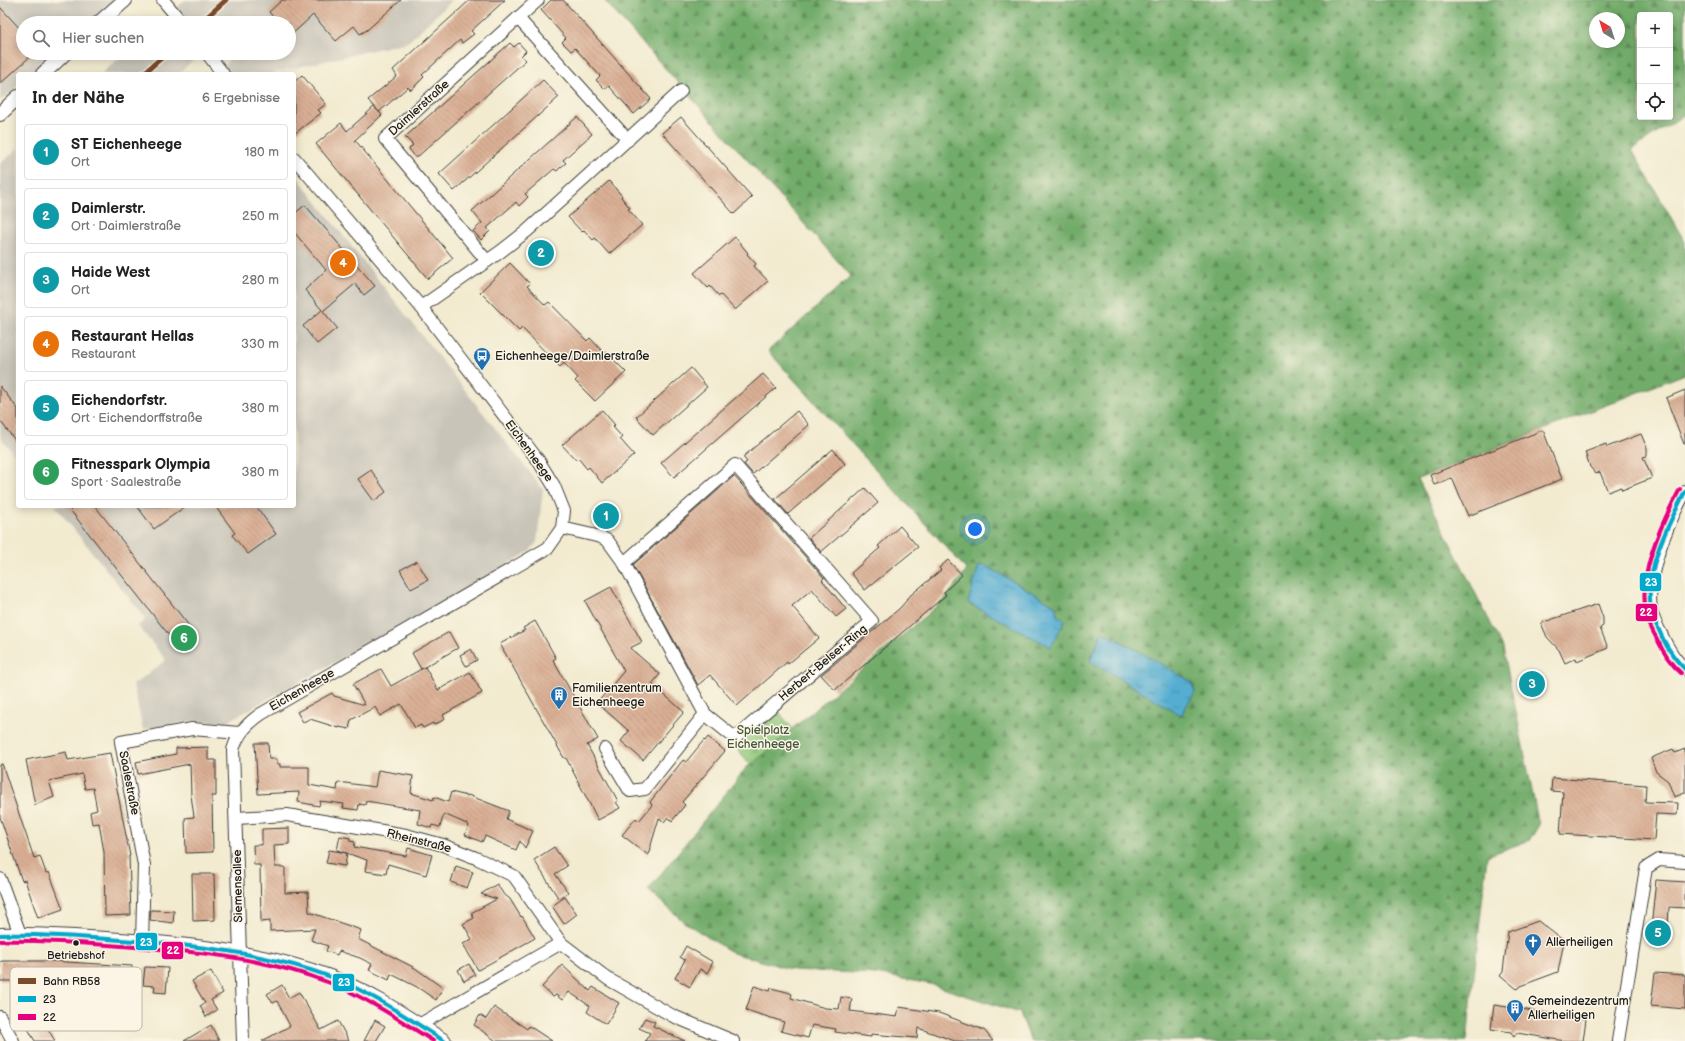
<!DOCTYPE html>
<html lang="de">
<meta charset="utf-8">
<style>
:root{--surface:#fff;--page:#f2f2f2;--text:#222;--muted:#767676;--line:#e0e0e0;--accent:#1f6fb2}
body{margin:0;font-family:"Balsamiq Sans",sans-serif;background:var(--page);color:var(--text)}
.controls{position:absolute;right:12px;top:12px;display:grid;overflow:hidden;border-radius:4px;box-shadow:0 2px 10px #0003}
.controls button{width:36px;height:36px;display:grid;place-items:center;padding:0;border:0;border-bottom:1px solid var(--line);background:var(--surface);color:var(--text);font:20px sans-serif}
.compass{position:absolute;left:1589px;top:12px;width:36px;height:36px;border-radius:50%;background:var(--surface);box-shadow:0 2px 10px #0003;rotate:322deg}
.you{position:absolute;left:975px;top:529px;width:14px;height:14px;margin:-10px;border:3px solid #fff;border-radius:50%;background:#1a73e8;box-shadow:0 0 0 6px #1a73e833}
.badge{display:grid;place-items:center;width:26px;height:26px;border-radius:50%;background:var(--accent);color:#fff;font-size:13px;font-weight:700}
.pin{position:absolute;translate:-50% -50%;border:2px solid #fff;box-shadow:0 1px 4px #0006}
.list{margin:0;padding:0;list-style:none}
h2{display:flex;justify-content:space-between;align-items:center;height:52px;margin:0;padding:0 16px;font-size:17px}
h2 small{font-size:13px;font-weight:400;color:var(--muted)}
.list li{display:grid;grid-template-columns:26px 1fr auto;gap:12px;align-items:center;box-sizing:border-box;height:56px;margin:0 8px 8px;padding:0 8px;border:1px solid var(--line);border-radius:4px}
.list b{display:block;font-size:15px;white-space:nowrap}
.list p{margin:0;font-size:13px;white-space:nowrap;color:var(--muted)}
.list em{font-size:13px;font-style:normal;color:var(--muted)}
.icon{flex:none;width:22px;height:22px;fill:none;stroke:currentColor;stroke-width:2;stroke-linecap:round;stroke-linejoin:round}
.map{position:relative;flex:none;width:1685px;height:1041px;overflow:hidden}
.search{position:absolute;background:var(--surface);box-shadow:0 2px 10px #0003;left:16px;top:16px;width:280px;height:44px;display:flex;align-items:center;gap:10px;box-sizing:border-box;padding:0 14px;border-radius:22px;color:var(--muted);font-size:15px}
.panel{position:absolute;background:var(--surface);box-shadow:0 2px 10px #0003;left:16px;top:72px;width:280px;height:436px;border-radius:4px}
.map>svg:first-child{display:block}
</style>
<div class="map">
<svg width="1685" height="1041" viewBox="0 0 1685 1041">
<defs>
<pattern id="forest-firs" width="22" height="20" patternUnits="userSpaceOnUse"><rect width="22" height="20" fill="#72ac6a"/><path d="M5 1l3.5 6h-7zM16 11l3.5 6h-7z" fill="#5d8b56"/></pattern>
<pattern id="park-crowns" width="20" height="18" patternUnits="userSpaceOnUse"><rect width="20" height="18" fill="#8ec77a"/><path d="M2 6a3 3 0 1 1 6 0M12 15a3 3 0 1 1 6 0" fill="none" stroke="#7aaa69"/></pattern>
<pattern id="water-ripples" width="26" height="14" patternUnits="userSpaceOnUse"><rect width="26" height="14" fill="#55add2"/><path d="M2 4q2-2 4 0t4 0M15 11q2-2 4 0t4 0" fill="none" stroke="#468caa"/></pattern>
<pattern id="building-back-hatch" width="6" height="6" patternUnits="userSpaceOnUse"><rect width="6" height="6" fill="#d9af94"/><path d="M-1 5l2 2M0 0l6 6M5-1l2 2" fill="none" stroke="#ba967f"/></pattern>
</defs>
<rect width="100%" height="100%" fill="#fcf5e5"/>
<filter id="ink" filterUnits="userSpaceOnUse"><feTurbulence type="fractalNoise" baseFrequency=".025" numOctaves="2"/><feDisplacementMap in="SourceGraphic" scale="8" xChannelSelector="R" yChannelSelector="G"/><feConvolveMatrix kernelMatrix="1 2 1 2 8 2 1 2 1" color-interpolation-filters="sRGB"/></filter>
<filter id="wash" filterUnits="userSpaceOnUse"><feTurbulence type="fractalNoise" baseFrequency=".012" numOctaves="4" result="noise"/><feDisplacementMap in="SourceGraphic" scale="16" xChannelSelector="R" yChannelSelector="G"/><feGaussianBlur stdDeviation="0.9" result="paint"/><feColorMatrix in="noise" values="0 0 0 0 0 0 0 0 0 0 0 0 0 0 0 0 0 1.4 0 .05"/><feComposite in="paint" operator="in"/></filter>
<g filter="url(#wash)">
<rect width="100%" height="100%" fill="#f2ebd0"/>
<!-- industrial -->
<g fill="#c8c4b8">
<polygon points="0,0 119,0 92,23 23,23 23,53 57,53 32,74 18,74 18,86 0,101"/>
<polygon points="185,0 452,0 408,42 268,74 216,74 226,65 230,53 289,53 289,23 240,23 243,14 233,23 159,23"/>
<polygon points="125,53 201,53 178,74 101,74"/>
<polygon points="18,148 18,459 0,437 0,164"/>
<polygon points="294,173 543,489 537,542 530,551 444,602 225,723 192,721 143,730 133,685 166,660 138,626 146,619 55,506 294,506"/>
</g>
<!-- forest -->
<path fill="url(#forest-firs)" stroke="#476443" fill-rule="evenodd" d="M604 0H1685V114L1632 150 1685 242V374L1418 479 1503 648 1539 825 1530 840 1487 856 1467 1041H1031L1020 1013 930 984 876 974 793 970 733 953 684 922 648 890 746 768 945 599 967 570 768 351 851 276ZM1640 15H1670V117H1640ZM1595 18H1619V42H1595ZM1102 632 1133 648 1191 682 1195 692 1090 661Z"/>
<!-- park -->
<polygon fill="url(#park-crowns)" stroke="#55724b" points="776,709 793,729 751,765 734,745"/>
<!-- water -->
<g fill="url(#water-ripples)" stroke="#386477">
<polygon points="979,565 990,568 1056,606 1057,616 1065,620 1051,647 968,603"/>
<polygon points="1102,632 1133,648 1192,682 1195,692 1181,715 1090,661"/>
</g>
<g id="blocks">
<!-- building -->
<g fill="url(#building-back-hatch)">
<polygon points="282,0 401,0 367,30 360,34 354,26 336,41 313,15 289,37 289,23 278,23 269,12"/>
<polygon points="470,0 505,0 471,31 474,34 462,43 460,40 422,75 424,77 411,90 408,87 379,112 368,100 397,76 393,70"/>
<polygon points="551,0 563,0 651,99 634,114 609,86 605,89 596,80 600,76 575,48 571,51 562,42 566,38 541,10"/>
<polygon points="0,7 23,32 23,53 34,53 0,84"/>
<polygon points="510,43 514,47 519,43 526,51 521,56 526,60 416,158 409,149 413,145 405,137"/>
<polygon points="302,75 326,104 318,110 321,113 294,134 294,82"/>
<polygon points="543,80 559,97 454,191 439,174"/>
<polygon points="374,107 382,115 355,140 453,258 428,279 316,144 341,123 347,131"/>
<polygon points="577,117 592,134 563,160 566,163 561,167 557,171 554,169 525,194 528,197 519,206 516,202 487,228 490,231 481,240 473,231 482,223 472,211"/>
<polygon points="681,117 752,197 734,214 662,133"/>
<polygon points="609,181 622,196 621,197 630,208 628,209 642,225 609,254 595,238 593,240 584,230 582,232 568,217"/>
<polygon points="305,205 375,286 364,295 355,284 323,311 337,328 317,344 303,326 322,310 305,290 326,270 294,232 294,214"/>
<polygon points="735,237 748,253 747,254 756,264 754,266 768,281 735,310 721,295 719,296 710,286 708,288 694,273"/>
<polygon points="541,245 549,254 541,261 533,253"/>
<polygon points="510,263 530,284 527,286 545,305 549,302 587,341 590,338 604,353 606,352 626,372 595,401 575,381 578,378 564,363 560,367 522,328 519,331 480,292"/>
<polygon points="691,368 707,387 653,435 636,417"/>
<polygon points="763,374 776,388 674,477 661,463"/>
<polygon points="0,386 18,409 18,444 0,421"/>
<polygon points="1685,390 1685,444 1684,444 1666,398"/>
<polygon points="602,410 615,425 613,427 622,437 620,439 634,455 602,483 589,467 587,469 578,458 576,460 562,445"/>
<polygon points="797,411 809,425 753,474 744,464 747,462 743,457"/>
<polygon points="1543,430 1562,479 1468,516 1452,478 1434,485 1430,475"/>
<polygon points="1641,434 1647,448 1647,456 1643,457 1652,478 1622,490 1621,487 1608,492 1600,472 1596,474 1590,467 1585,452 1606,444 1607,447"/>
<polygon points="833,449 845,464 788,514 775,499"/>
<polygon points="371,470 386,492 374,501 358,479"/>
<polygon points="734,476 824,578 822,580 846,609 836,617 812,589 792,606 819,638 788,664 787,662 737,706 710,675 698,685 633,565"/>
<polygon points="865,488 878,503 821,552 809,538"/>
<polygon points="67,506 95,506 197,636 180,649"/>
<polygon points="137,506 186,506 154,529"/>
<polygon points="215,506 256,506 276,534 248,554 232,535 235,533"/>
<polygon points="900,526 918,547 865,590 851,573 880,548 878,546"/>
<polygon points="948,560 962,575 944,592 946,595 835,690 821,675 900,608 907,600 906,599 941,570 939,568"/>
<polygon points="417,561 428,580 411,589 400,570"/>
<polygon points="611,587 642,642 630,648 660,674 652,684 684,712 643,760 621,741 629,731 597,703 624,671 585,601"/>
<polygon points="1598,604 1603,618 1603,626 1600,628 1608,648 1577,661 1576,658 1565,663 1559,650 1547,637 1541,623"/>
<polygon points="535,621 556,658 553,660 598,739 587,745 618,801 616,802 620,808 598,820 566,758 564,758 500,644 525,630 523,628"/>
<polygon points="449,632 458,648 421,669 412,653"/>
<polygon points="471,649 477,660 466,666 460,655"/>
<polygon points="425,667 438,690 470,672 482,693 443,715 445,719 434,725 433,723 423,728 421,725 415,728 401,704 380,716 375,707 351,720 349,729 339,727 339,728 310,719 303,722 297,712 332,693 334,696 365,705 353,684 381,669 391,686"/>
<polygon points="708,737 725,751 682,802 685,805 672,821 668,817 664,822 659,818 648,855 622,835 636,818 639,821 652,805 650,802 683,760 686,762 704,740 705,741"/>
<polygon points="255,743 268,743 269,759 277,759 277,764 280,764 280,767 309,767 309,785 337,790 338,782 375,787 378,770 413,776 411,793 433,800 434,797 448,802 451,792 467,796 468,795 509,811 506,819 533,831 525,848 520,841 516,850 485,836 482,842 465,835 469,825 444,814 440,827 432,825 431,828 418,824 420,810 366,801 365,805 359,804 358,810 343,808 344,804 320,801 319,806 298,802 299,792 258,794"/>
<polygon points="208,747 208,760 216,760 216,796 212,796 213,852 186,853 185,818 194,817 191,795 190,764 138,774 136,762 176,754 176,748"/>
<polygon points="1673,749 1675,753 1685,749 1685,793 1674,797 1668,781 1656,772 1651,758"/>
<polygon points="66,752 68,760 110,753 130,856 129,856 131,915 105,916 104,852 99,823 92,824 90,812 97,810 93,788 85,789 82,774 49,781 54,797 35,805 26,760"/>
<polygon points="2,764 34,858 40,856 46,873 49,872 63,909 38,918 25,880 22,881 0,817 0,765"/>
<polygon points="1552,778 1646,785 1645,802 1678,803 1677,815 1656,814 1654,840 1560,834 1563,792 1551,791"/>
<polygon points="289,828 289,844 274,845 275,867 285,867 285,893 308,892 309,912 361,930 358,939 415,968 443,988 436,1000 417,987 391,974 389,980 369,970 372,964 360,958 339,951 337,955 326,951 328,946 311,940 315,929 270,931 270,921 261,922 260,865 254,865 253,845 262,845 262,829"/>
<polygon points="340,836 350,838 350,841 355,842 354,847 406,856 408,848 432,855 426,875 388,864 386,874 365,871 367,860 337,850"/>
<polygon points="554,847 567,866 555,874 568,892 559,899 534,860"/>
<polygon points="329,850 347,853 345,866 326,863"/>
<polygon points="456,866 473,872 467,888 451,882"/>
<polygon points="192,874 214,874 215,920 193,921"/>
<polygon points="1656,880 1685,882 1685,908 1669,907 1668,927 1666,927 1665,940 1650,938"/>
<polygon points="497,884 504,895 505,895 510,899 521,917 522,916 535,938 478,970 463,944 472,939 463,924 474,918 471,913 497,899 481,894"/>
<polygon points="565,897 577,914 564,924 552,906"/>
<polygon points="151,910 174,911 173,923 150,920"/>
<polygon points="1538,921 1564,941 1558,972 1520,986 1517,989 1500,975 1503,971 1508,932"/>
<polygon points="686,946 713,962 707,973 700,969 690,987 675,978 685,960 680,957"/>
<polygon points="2,961 50,961 132,966 133,984 114,983 114,989 101,989 102,982 56,979 71,971 16,981 0,981 0,962"/>
<polygon points="469,964 475,975 464,981 458,970"/>
<polygon points="562,965 590,991 593,987 619,1003 606,1024 587,1012 590,1006 569,992 562,1000 556,995 553,997 542,987"/>
<polygon points="145,967 168,968 166,993 154,992 155,986 143,985"/>
<polygon points="211,971 223,993 211,1000 217,1010 206,1017 200,1006 205,1003 192,981"/>
<polygon points="1655,973 1685,975 1685,1009 1651,1006"/>
<polygon points="282,985 289,998 299,992 321,1030 338,1021 349,1041 262,1041 290,1026 277,1001 273,1003 267,994"/>
<polygon points="754,986 770,991 771,988 787,992 792,994 791,998 825,1008 839,1009 841,997 852,999 850,1011 897,1017 899,1007 939,1013 984,1030 993,1041 955,1041 918,1028 917,1038 871,1034 871,1037 835,1032 836,1029 812,1025 808,1038 781,1031 784,1022 746,1010"/>
<polygon points="23,997 31,1011 36,1008 55,1041 35,1041 13,1003"/>
<polygon points="1494,1005 1586,1019 1583,1041 1565,1041 1517,1033 1514,1037 1511,1032 1491,1029"/>
<polygon points="494,1007 527,1029 529,1026 552,1041 496,1041 474,1025 480,1015 486,1019"/>
<polygon points="645,1018 655,1022 653,1026 685,1041 645,1041 650,1033 639,1028"/>
<polygon points="375,1020 385,1026 376,1041 364,1041"/>
<polygon points="211,1025 219,1041 184,1041"/>
</g>
</g>
</g>
<g filter="url(#ink)">
<use href="#blocks" fill-opacity="0" stroke="#3c3b37" stroke-width="1"/>
<g fill="none" stroke-linecap="round" stroke-linejoin="round">
<defs>
<g id="minor">
<polyline points="163,0 182,23"/>
<polyline points="518,18 538,0"/>
<polyline points="207,53 223,74"/>
<polyline points="487,261 385,139 518,18 628,140"/>
<polyline points="421,307 500,252 527,231 681,91"/>
<path d="M1685 492C1668 523 1643 579 1652 614 1654 621 1658 628 1661 634 1667 647 1674 660 1685 669"/>
<polyline points="562,528 601,537 608,541 624,563 705,714 735,738 872,621 735,465 624,563"/>
<polyline points="605,749 630,791 645,789 705,714"/>
<polyline points="237,818 287,815 406,835 443,845 476,858 514,876 561,943 608,979 673,1016 733,1041"/>
<polyline points="0,879 20,934"/>
<polyline points="142,942 144,865 121,742 192,729 239,733"/>
<polyline points="0,1017 13,1041"/>
<polyline points="419,1025 561,943"/>
<path d="M243 1041 233 750C238 733 247 724 261 714L548 548 562 528 564 511 554 486 538 460 421 307 294 158"/>
<polyline points="1618,1041 1646,868 1659,860 1685,862"/>
</g>
<g id="tertiary">
<polyline points="99,23 125,0"/>
<polyline points="43,74 65,53"/>
<polyline points="0,114 18,97"/>
<path d="M0 935C35 934 71 937 106 939 181 944 259 951 330 977 370 992 408 1018 444 1041"/>
</g>
</defs>
<!-- minor casing -->
<use href="#minor" stroke="#3c3b37" stroke-width="14"/>
<!-- tertiary casing -->
<use href="#tertiary" stroke="#3c3b37" stroke-width="16"/>
<!-- minor -->
<use href="#minor" stroke="#fff" stroke-width="12"/>
<!-- tertiary -->
<use href="#tertiary" stroke="#fff" stroke-width="14"/>
<defs>
<g id="bus-1">
<path d="M1685 492C1667 527 1642 574 1652 614 1654 622 1659 629 1662 637 1668 649 1675 660 1685 669"/>
<path d="M0 935C40 934 81 937 121 940 191 945 265 952 331 977 372 993 408 1018 444 1041"/>
</g>
<g id="bus-2">
<path d="M1680 489C1661 524 1636 577 1647 617 1649 624 1653 632 1657 639 1663 652 1670 664 1681 673"/>
<path d="M0 941C41 940 81 943 121 946 191 951 264 957 330 983 367 998 400 1020 433 1041"/>
</g>
</defs>
<!-- bus-1 casing -->
<use href="#bus-1" stroke="#fcf5e5" stroke-width="7"/>
<!-- bus-2 casing -->
<use href="#bus-2" stroke="#fcf5e5" stroke-width="7"/>
<!-- bus-1 -->
<use href="#bus-1" stroke="#00a9ce" stroke-width="4"/>
<!-- bus-2 -->
<use href="#bus-2" stroke="#e5007d" stroke-width="4"/>
<defs>
<g id="rail-1">
<polyline points="200,23 226,0"/>
<polyline points="143,74 167,53"/>
</g>
</defs>
<!-- rail-1 casing -->
<use href="#rail-1" stroke="#fcf5e5" stroke-width="8"/>
<!-- rail-1 -->
<use href="#rail-1" stroke="#7a4b2a" stroke-width="5"/>
</g>
</g>
<!-- icons -->
<defs>
<symbol id="bus-pin" viewBox="-11 -11 22 30"><path d="M0 17L-7.5 6A9.5 9.5 0 1 1 7.5 6Z" fill="#1f6fb2" stroke="#fcf5e5"/><path d="M-5-6H5V4H4V6H2V4H-2V6H-4V4H-5ZM-3.5-4V0h7V-4ZM-3.5 1.2v1.5H-2V1.2ZM2 1.2v1.5H3.5V1.2Z" fill="#fff"/></symbol>
<symbol id="building-pin" viewBox="-11 -11 22 30"><path d="M0 17L-7.5 6A9.5 9.5 0 1 1 7.5 6Z" fill="#1f6fb2" stroke="#fcf5e5"/><path d="M-4-6H4V6H1V3H-1V6H-4ZM-2.5-4.3h1.7v1.8h-1.7ZM.8-4.3h1.7v1.8H.8ZM-2.5-1h1.7V.8h-1.7ZM.8-1h1.7V.8H.8Z" fill="#fff"/></symbol>
<symbol id="church-pin" viewBox="-11 -11 22 30"><path d="M0 17L-7.5 6A9.5 9.5 0 1 1 7.5 6Z" fill="#1f6fb2" stroke="#fcf5e5"/><path d="M-1.2-6h2.4v3.5h3.3v2.4h-3.3V6h-2.4V-.1h-3.3v-2.4h3.3Z" fill="#fff"/></symbol>
</defs>
<g fill-rule="evenodd">
<use href="#bus-pin" x="472" y="346" width="20" height="27"/>
<use href="#building-pin" x="549" y="685" width="20" height="27"/>
<use href="#church-pin" x="1523" y="932" width="20" height="27"/>
<use href="#building-pin" x="1505" y="998" width="20" height="27"/>
</g>
<!-- markers -->
<circle fill="#1c1c1c" stroke="#fcf5e5" stroke-width="1.5" cx="76" cy="943" r="3.5"/>
<g text-anchor="middle" dominant-baseline="central" stroke-width="3" stroke-linejoin="round" paint-order="stroke">
<!-- bus labels -->
<g font-size="11" fill="#1c1c1c" stroke="#fcf5e5">
<text x="76" y="955">Betriebshof</text>
</g>
<!-- street labels -->
<g font-size="12" fill="#1c1c1c" stroke="#fcf5e5">
<text transform="translate(419 108) rotate(-42)">Daimlerstraße</text>
<text transform="translate(529 451) rotate(54)">Eichenheege</text>
<text transform="translate(823 663) rotate(-40)">Herbert-Belser-Ring</text>
<text transform="translate(302 690) rotate(-30)">Eichenheege</text>
<text transform="translate(129 783) rotate(79)">Saalestraße</text>
<text transform="translate(419 841) rotate(14)">Rheinstraße</text>
<text transform="translate(238 886) rotate(-91)">Siemensallee</text>
</g>
<!-- poi labels -->
<g font-size="12" fill="#1c1c1c" stroke="#fcf5e5" text-anchor="start">
<text x="495" y="356">Eichenheege/Daimlerstraße</text>
<text x="572" y="688">Familienzentrum<tspan x="572" dy="14">Eichenheege</tspan></text>
<text x="1546" y="942">Allerheiligen</text>
<text x="1528" y="1001">Gemeindezentrum<tspan x="1528" dy="14">Allerheiligen</tspan></text>
</g>
<!-- park labels -->
<g font-size="12" fill="#44583d" stroke="#fcf5e5">
<text x="763" y="730">Spielplatz<tspan x="763" dy="14">Eichenheege</tspan></text>
</g>
</g>
<!-- legend -->
<rect x="10" y="967" width="132" height="64" rx="6" fill="#fcf5e5" stroke="#b9b4a9" stroke-width="1"/>
<rect x="18" y="978" width="18" height="6" fill="#7a4b2a"/>
<rect x="18" y="996" width="18" height="6" fill="#00a9ce"/>
<rect x="18" y="1014" width="18" height="6" fill="#e5007d"/>
<g font-size="11" fill="#1c1c1c">
<text x="43" y="985">Bahn RB58</text>
<text x="43" y="1003">23</text>
<text x="43" y="1021">22</text>
</g>
<g stroke="#fcf5e5" stroke-width="1.5">
<rect x="1639" y="572" width="23" height="20" rx="4" fill="#00a9ce"/>
<rect x="1635" y="603" width="23" height="19" rx="4" fill="#e5007d"/>
<rect x="135" y="932" width="23" height="19" rx="4" fill="#00a9ce"/>
<rect x="161" y="941" width="23" height="19" rx="4" fill="#e5007d"/>
<rect x="332" y="973" width="23" height="19" rx="4" fill="#00a9ce"/>
</g>
<g font-size="11" text-anchor="middle" font-weight="bold" fill="#fff">
<text x="1651" y="586">23</text>
<text x="1646" y="616">22</text>
<text x="146" y="946">23</text>
<text x="173" y="954">22</text>
<text x="344" y="986">23</text>
</g>
</svg>
<div class="controls">
<button>+</button>
<button>−</button>
<button><svg class="icon" aria-label="locate" viewBox="0 0 24 24"><circle cx="12" cy="12" r="6"/><path d="M12 2v4M12 18v4M2 12h4M18 12h4"/></svg></button>
</div>
<svg class="compass" viewBox="-18 -18 36 36"><path d="M0-13l5 13h-10z" fill="#e53935"/><path d="M0 13l5-13h-10z" fill="#767676"/></svg>
<div class="you"></div>
<div class="pin badge" style="left:606px;top:516px;background:#0f9aa8">1</div>
<div class="pin badge" style="left:541px;top:253px;background:#0f9aa8">2</div>
<div class="pin badge" style="left:1532px;top:684px;background:#0f9aa8">3</div>
<div class="pin badge" style="left:343px;top:263px;background:#e8710a">4</div>
<div class="pin badge" style="left:1658px;top:933px;background:#0f9aa8">5</div>
<div class="pin badge" style="left:184px;top:638px;background:#2e9e5b">6</div>
<div class="search"><svg class="icon" aria-label="search" viewBox="0 0 24 24"><circle cx="10" cy="10" r="6"/><path d="M15 15l6 6"/></svg>Hier suchen</div>
<section class="panel">
<h2>In der Nähe<small>6 Ergebnisse</small></h2>
<ul class="list">
<li><span class="badge" style="background:#0f9aa8">1</span><div><b>ST Eichenheege</b><p>Ort</p></div><em>180 m</em></li>
<li><span class="badge" style="background:#0f9aa8">2</span><div><b>Daimlerstr.</b><p>Ort · Daimlerstraße</p></div><em>250 m</em></li>
<li><span class="badge" style="background:#0f9aa8">3</span><div><b>Haide West</b><p>Ort</p></div><em>280 m</em></li>
<li><span class="badge" style="background:#e8710a">4</span><div><b>Restaurant Hellas</b><p>Restaurant</p></div><em>330 m</em></li>
<li><span class="badge" style="background:#0f9aa8">5</span><div><b>Eichendorfstr.</b><p>Ort · Eichendorffstraße</p></div><em>380 m</em></li>
<li><span class="badge" style="background:#2e9e5b">6</span><div><b>Fitnesspark Olympia</b><p>Sport · Saalestraße</p></div><em>380 m</em></li>
</ul>
</section>
</div>
